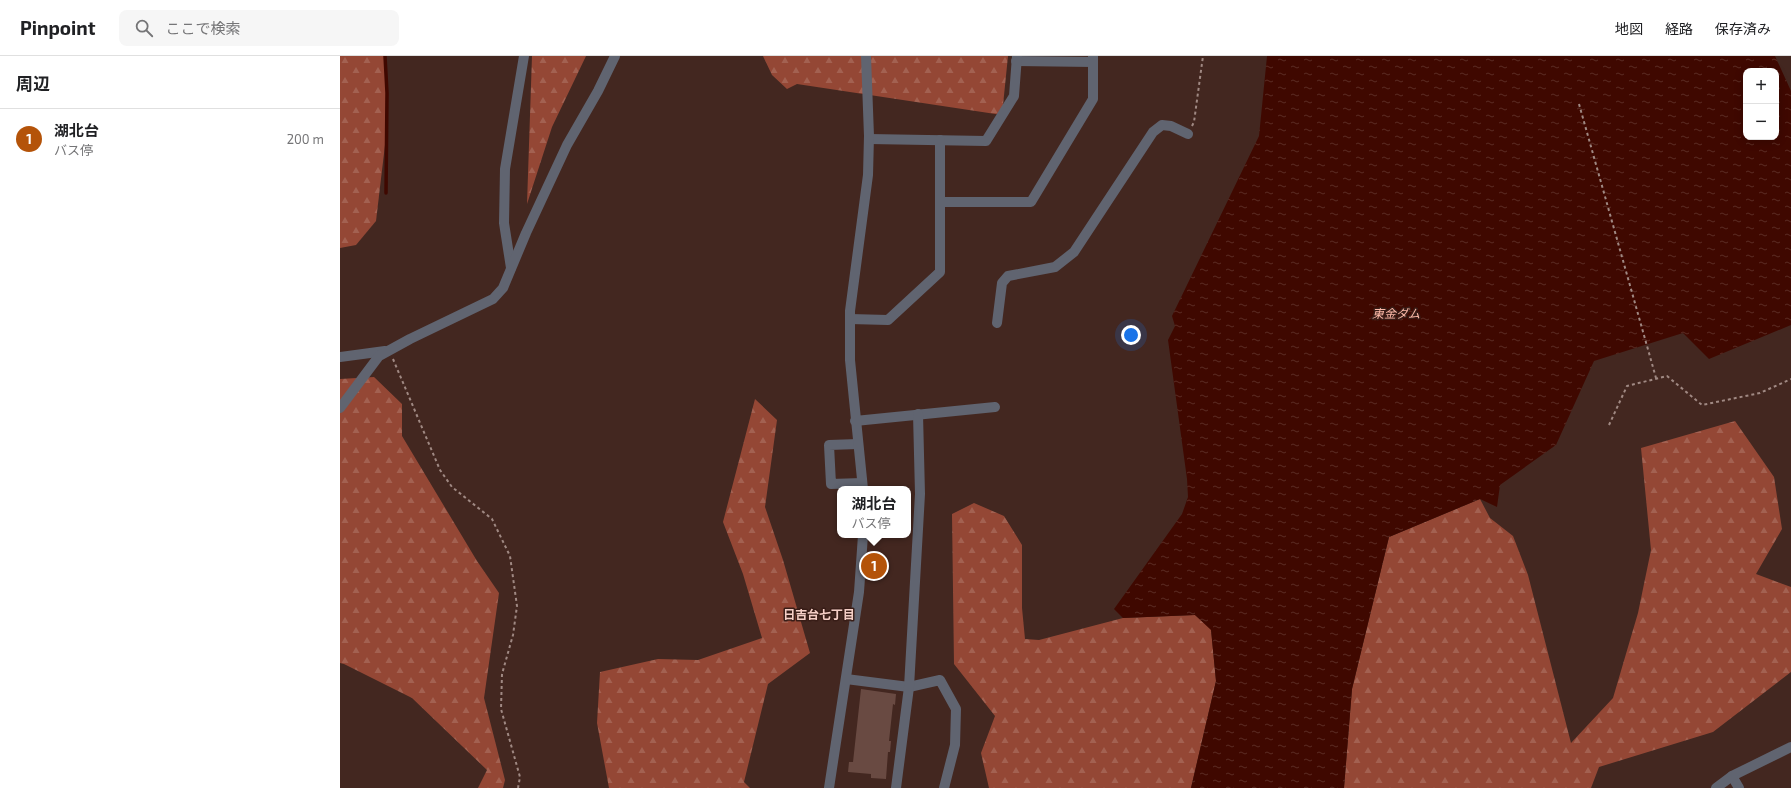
<!DOCTYPE html>
<html lang="ja">
<meta charset="utf-8">
<style>
:root{--surface:#fff;--page:#f6f6f6;--text:#202124;--muted:#757577;--line:#e0e0e0;--accent:#b45309}
body{margin:0;font-family:"Exo 2","Noto Sans JP",sans-serif;background:var(--page);color:var(--text)}
.controls{position:absolute;right:12px;top:12px;display:grid;overflow:hidden;border-radius:8px;box-shadow:0 2px 10px #0003}
.controls button{width:36px;height:36px;display:grid;place-items:center;padding:0;border:0;border-bottom:1px solid var(--line);background:var(--surface);color:var(--text);font:20px sans-serif}
.you{position:absolute;left:791px;top:279px;width:14px;height:14px;margin:-10px;border:3px solid #fff;border-radius:50%;background:#1a73e8;box-shadow:0 0 0 6px #1a73e833}
.badge{display:grid;place-items:center;width:26px;height:26px;border-radius:50%;background:var(--accent);color:#fff;font-size:13px;font-weight:700}
.pin{position:absolute;translate:-50% -50%;border:2px solid #fff;box-shadow:0 1px 4px #0006}
.popup{position:absolute;left:497px;top:430px;width:74px;height:52px;box-sizing:border-box;display:grid;place-content:center;border-radius:8px;background:var(--surface);filter:drop-shadow(0 1px 3px #0005);font-size:13px;white-space:nowrap;color:var(--muted)}
.popup b{font-size:15px;color:var(--text)}
.popup::after{content:'';position:absolute;left:50%;top:100%;margin-left:-8px;border:8px solid transparent;border-top-color:var(--surface)}
.list{margin:0;padding:0;list-style:none}
h2{display:flex;justify-content:space-between;align-items:center;height:52px;margin:0;padding:0 16px;font-size:17px}
h2 small{font-size:13px;font-weight:400;color:var(--muted)}
.list li{display:grid;grid-template-columns:26px 1fr auto;gap:12px;align-items:center;box-sizing:border-box;height:60px;padding:0 16px;border-top:1px solid var(--line)}
.list b{display:block;font-size:15px;white-space:nowrap}
.list p{margin:0;font-size:13px;white-space:nowrap;color:var(--muted)}
.list em{font-size:13px;font-style:normal;color:var(--muted)}
.icon{flex:none;width:22px;height:22px;fill:none;stroke:currentColor;stroke-width:2;stroke-linecap:round;stroke-linejoin:round}
.map{position:relative;flex:none;width:1451px;height:732px;overflow:hidden}
header{display:flex;align-items:center;gap:24px;box-sizing:border-box;height:56px;padding:0 20px;background:var(--surface);border-bottom:1px solid var(--line)}
header strong{font-size:19px}
nav{display:flex;gap:22px;margin-inline-start:auto;font-size:14px}
.search{width:280px;height:36px;background:var(--page);display:flex;align-items:center;gap:10px;box-sizing:border-box;padding:0 14px;border-radius:8px;color:var(--muted);font-size:15px}
main{display:flex}
aside{flex:1;background:var(--surface)}
.map>svg:first-child{display:block}
</style>
<header>
<strong>Pinpoint</strong>
<div class="search"><svg class="icon" aria-label="search" viewBox="0 0 24 24"><circle cx="10" cy="10" r="6"/><path d="M15 15l6 6"/></svg>ここで検索</div>
<nav><a>地図</a><a>経路</a><a>保存済み</a></nav>
</header>
<main>
<aside>
<h2>周辺<small></small></h2>
<ul class="list">
<li><span class="badge">1</span><div><b>湖北台</b><p>バス停</p></div><em>200 m</em></li>
</ul>
</aside>
<div class="map">
<svg width="1451" height="732" viewBox="0 0 1451 732">
<defs>
<pattern id="forest-firs" width="22" height="20" patternUnits="userSpaceOnUse"><rect width="22" height="20" fill="#944735"/><path d="M5 1l3.5 6h-7zM16 11l3.5 6h-7z" fill="#a36151"/></pattern>
<pattern id="water-ripples" width="26" height="14" patternUnits="userSpaceOnUse"><rect width="26" height="14" fill="#3f0800"/><path d="M2 4q2-2 4 0t4 0M15 11q2-2 4 0t4 0" fill="none" stroke="#5b2b24"/></pattern>
</defs>
<rect width="100%" height="100%" fill="#432720"/>
<!-- forest -->
<g fill="url(#forest-firs)">
<polygon points="0,0 45,0 47,72 36,165 16,189 0,192"/>
<polygon points="192,0 246,0 212,71 187,148"/>
<polygon points="423,0 668,0 662,59 457,28 447,33 432,19"/>
<polygon points="34,321 62,348 62,380 137,505 159,537 144,642 165,724 163,732 138,732 147,714 72,642 4,608 0,607 0,323"/>
<polygon points="415,343 437,364 425,451 443,504 470,597 428,628 404,726 410,732 269,732 257,667 260,616 318,603 358,604 422,582 403,518 383,466"/>
<polygon points="1395,365 1434,421 1442,473 1416,518 1451,531 1451,616 1373,676 1259,711 1251,732 1004,732 1012,633 1049,481 1140,443 1150,462 1173,480 1188,519 1231,687 1273,642 1298,557 1311,494 1301,392"/>
<polygon points="634,447 664,460 682,489 682,552 685,583 699,584 783,562 855,559 871,573 876,625 851,732 649,732 641,697 655,660 614,608 612,458"/>
</g>
<!-- water -->
<path fill="url(#water-ripples)" fill-rule="evenodd" d="M927 0H1435L1451 35V269L1369 303 1343 277 1254 305 1216 389 1160 429 1157 451 1140 443 1049 481 1012 633 1004 732H851L876 625 871 574 855 559 783 562 774 553 842 458 848 441 847 423 828 284 835 270 832 260 919 80ZM1406 15H1436V81H1406Z"/>
<g fill="none" stroke-linecap="round" stroke-linejoin="round">
<!-- stream -->
<polyline stroke="#3f0800" stroke-width="3.5" points="45,0 47,37 46,137"/>
</g>
<!-- building -->
<polygon fill="#694a42" points="521,633 556,638 555,649 553,648 549,685 551,685 550,696 548,696 546,723 531,722 531,718 508,716 509,706 513,706"/>
<g fill="none" stroke-linecap="round" stroke-linejoin="round">
<!-- path -->
<g stroke="#a08983" stroke-width="2" stroke-dasharray="3 3" stroke-linecap="butt">
<polyline points="1239,48 1316,322"/>
<polyline points="852,70 854,66 863,0"/>
<polyline points="53,303 100,414 112,431 152,463 170,500 177,550 173,579 162,618 161,653 180,721 178,732"/>
<polyline points="1269,369 1287,330 1327,320 1362,349 1420,337 1451,323"/>
</g>
<!-- minor -->
<g stroke="#606470" stroke-width="10">
<polyline points="676,5 753,6"/>
<polyline points="529,83 646,85 674,40 677,0"/>
<polyline points="600,146 691,146 753,43 753,0"/>
<polyline points="171,212 164,167 165,113 184,0"/>
<polyline points="510,263 548,264 600,216 600,84"/>
<polyline points="657,267 662,227 668,220 715,211 734,196 813,76 822,69 831,70 848,78"/>
<polyline points="0,301 45,295"/>
<polyline points="0,352 39,300 70,283 153,243 163,232 186,177 227,89 258,35 275,0"/>
<polyline points="515,365 655,351"/>
<polyline points="518,388 489,389 491,428 522,427"/>
<polyline points="523,433 510,304 510,255 528,119 529,80 526,0"/>
<polyline points="506,623 569,631 600,624 616,653 615,689 604,732"/>
<polyline points="1392,720 1399,732"/>
<polyline points="489,732 519,536 523,479"/>
<polyline points="556,732 569,631 580,438 578,358"/>
<polyline points="1376,732 1392,720 1451,691"/>
</g>
</g>
<g text-anchor="middle" dominant-baseline="central" stroke-width="3" stroke-linejoin="round" paint-order="stroke">
<!-- water labels -->
<g font-size="12" font-style="italic" fill="#fcb8a7" stroke="#381d17">
<text x="1056" y="257">東金ダム</text>
</g>
<!-- neighbourhood labels -->
<g font-size="12" font-weight="bold" fill="#f5cfc6" stroke="#381d17">
<text x="479" y="558">日吉台七丁目</text>
</g>
</g>
</svg>
<div class="controls">
<button>+</button>
<button>−</button>
</div>
<div class="you"></div>
<div class="pin badge" style="left:534px;top:510px">1</div>
<div class="popup"><b>湖北台</b>バス停</div>
</div>
</main>
